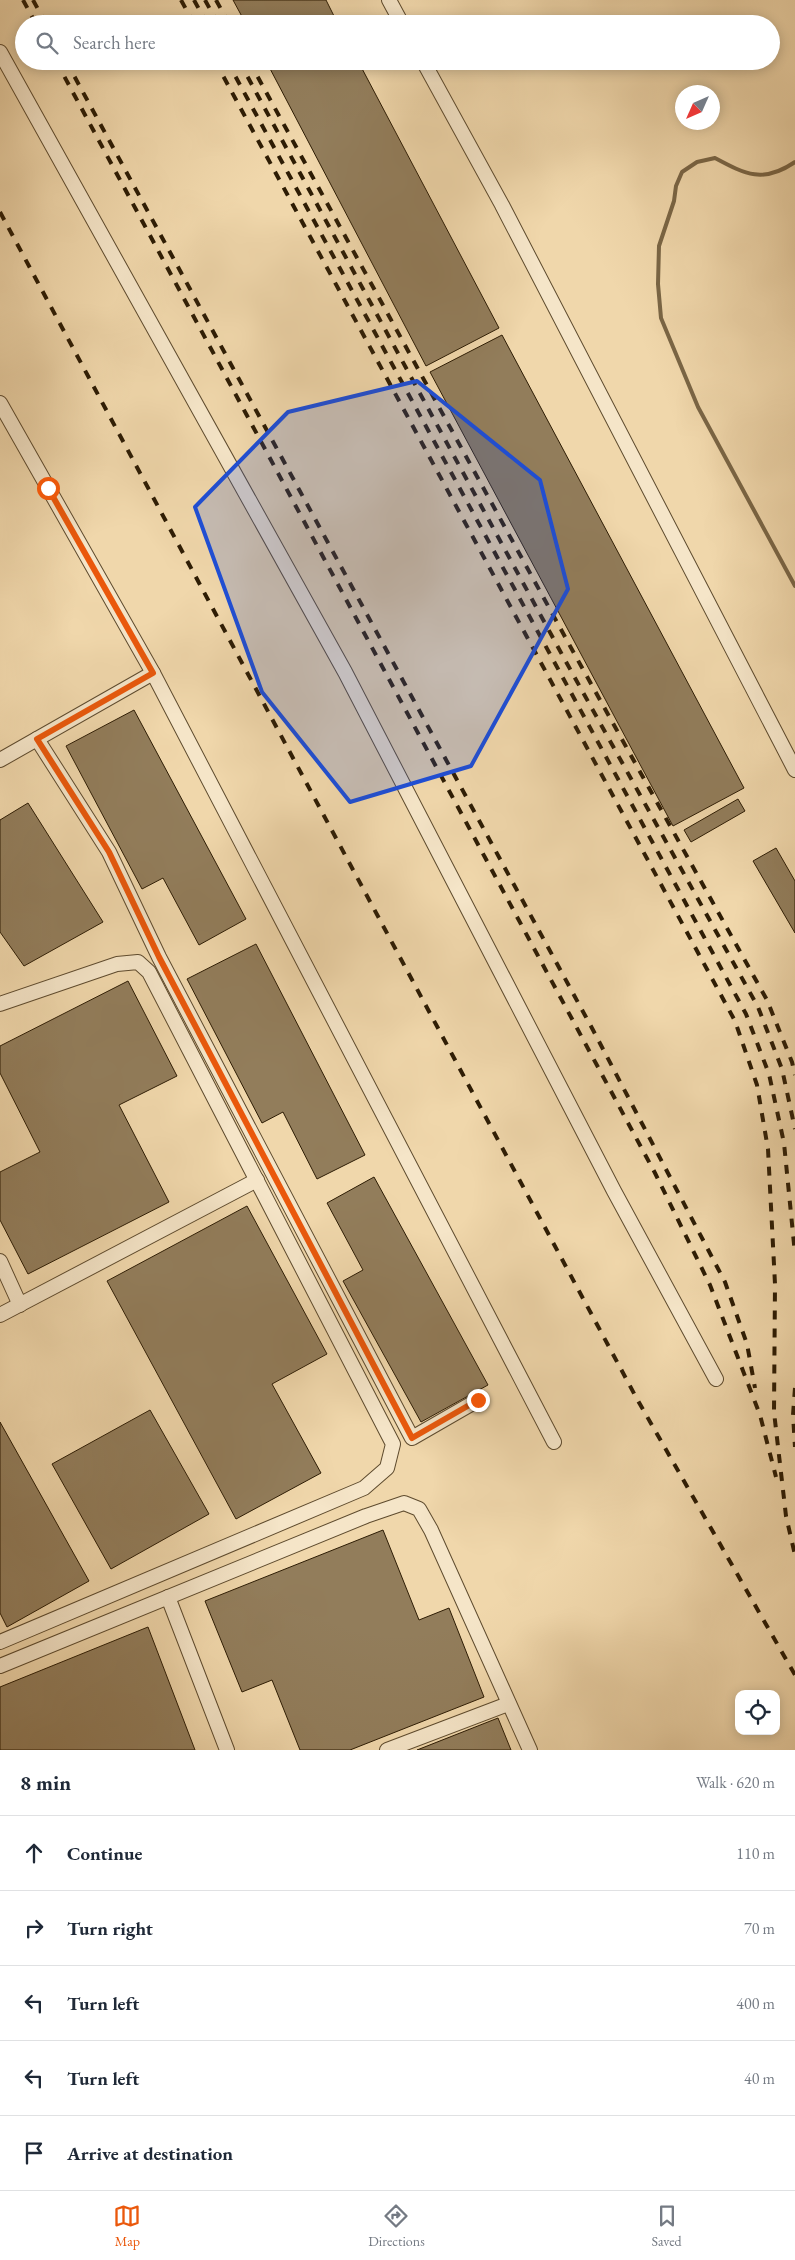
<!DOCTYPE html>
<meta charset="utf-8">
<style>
:root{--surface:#fff;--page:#f2f2f3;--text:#1f2937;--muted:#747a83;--line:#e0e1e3;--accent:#ea580c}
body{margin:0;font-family:"EB Garamond",serif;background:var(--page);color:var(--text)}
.controls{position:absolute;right:15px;bottom:15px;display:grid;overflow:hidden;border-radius:10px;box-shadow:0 2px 12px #0003}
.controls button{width:45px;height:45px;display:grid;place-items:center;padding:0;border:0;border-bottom:1px solid var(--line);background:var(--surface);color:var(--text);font:25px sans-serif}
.compass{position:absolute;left:675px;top:85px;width:45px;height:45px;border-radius:50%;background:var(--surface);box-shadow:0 2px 12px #0003;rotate:225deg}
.stop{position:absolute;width:15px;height:15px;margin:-11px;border:4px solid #ea580c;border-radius:50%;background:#fff}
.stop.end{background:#ea580c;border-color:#fff;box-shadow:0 1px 5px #0008}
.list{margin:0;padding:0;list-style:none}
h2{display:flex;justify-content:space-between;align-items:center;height:65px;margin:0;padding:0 20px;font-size:21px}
h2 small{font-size:16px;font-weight:400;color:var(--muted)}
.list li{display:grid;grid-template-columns:32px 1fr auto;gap:15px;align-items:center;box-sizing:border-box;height:75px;padding:0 20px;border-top:1px solid var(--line)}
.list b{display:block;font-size:19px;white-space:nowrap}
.list em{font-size:16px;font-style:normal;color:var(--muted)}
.icon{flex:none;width:28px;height:28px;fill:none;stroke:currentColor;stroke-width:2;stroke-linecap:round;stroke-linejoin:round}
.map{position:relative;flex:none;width:795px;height:1750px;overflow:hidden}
.search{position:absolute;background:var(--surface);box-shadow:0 2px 12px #0003;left:15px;right:15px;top:15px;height:55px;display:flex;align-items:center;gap:12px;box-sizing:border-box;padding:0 18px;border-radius:28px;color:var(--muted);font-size:19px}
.sheet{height:440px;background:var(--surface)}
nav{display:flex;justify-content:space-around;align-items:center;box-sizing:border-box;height:70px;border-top:1px solid var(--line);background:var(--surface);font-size:14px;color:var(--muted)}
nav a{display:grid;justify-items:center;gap:2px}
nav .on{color:var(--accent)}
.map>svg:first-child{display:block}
</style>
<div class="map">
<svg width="795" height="1750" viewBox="0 0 795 1750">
<rect width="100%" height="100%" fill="#f0d7ab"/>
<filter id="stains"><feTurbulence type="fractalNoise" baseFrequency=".004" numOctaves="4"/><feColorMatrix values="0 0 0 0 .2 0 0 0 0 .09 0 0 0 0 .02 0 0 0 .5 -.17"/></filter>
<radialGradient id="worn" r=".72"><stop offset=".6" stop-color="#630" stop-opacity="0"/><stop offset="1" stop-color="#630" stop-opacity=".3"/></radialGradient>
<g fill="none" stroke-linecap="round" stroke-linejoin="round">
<!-- stream -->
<path stroke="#7a6646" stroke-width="4" d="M795 162C763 184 745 174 715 158L697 162 682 172 676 186 674 201 659 246 658 284 661 318 698 407 795 586"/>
</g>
<!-- building -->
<g fill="#927d5b" stroke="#2d1c04">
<polygon points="233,0 326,0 338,24 246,24"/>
<polygon points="266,61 358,61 499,328 426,366"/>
<polygon points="502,335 744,788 673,826 430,372"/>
<polygon points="134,710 246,919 199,945 163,878 142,889 66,746"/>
<polygon points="738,799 745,811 691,842 684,830"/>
<polygon points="28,803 103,922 24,966 0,932 0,820"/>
<polygon points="776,848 795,881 795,933 753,861"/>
<polygon points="256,944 365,1155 317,1179 283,1112 262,1123 187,979"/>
<polygon points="128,981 177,1076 119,1105 169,1202 28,1274 0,1220 0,1172 40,1152 0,1073 0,1046"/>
<polygon points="374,1177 488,1385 421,1422 343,1281 363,1270 327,1203"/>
<polygon points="247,1206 327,1354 272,1384 321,1473 236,1519 107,1281"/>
<polygon points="150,1410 209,1514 111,1569 52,1464"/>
<polygon points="0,1422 89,1581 7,1627 0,1613"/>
<polygon points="383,1530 419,1620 449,1608 484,1697 350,1750 300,1750 272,1680 242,1692 205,1601"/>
<polygon points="148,1627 195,1750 0,1750 0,1687"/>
<polygon points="498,1718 511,1750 417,1750"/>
</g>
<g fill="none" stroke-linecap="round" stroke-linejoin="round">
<defs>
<g id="minor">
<polyline points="389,0 402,24"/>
<polyline points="0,52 345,672 614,1191 716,1379"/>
<polyline points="423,61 502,205 795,770"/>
<polyline points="0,403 153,673 554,1442"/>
<polyline points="37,739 109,852 159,957 412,1438 478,1400"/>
<polyline points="0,760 153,673"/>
<polyline points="0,1004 117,964 138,962 149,972 393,1444 387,1468 364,1488 0,1642"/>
<polyline points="0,1261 20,1305"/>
<polyline points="0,1315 257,1180"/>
<polyline points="168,1597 227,1750"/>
<polyline points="0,1666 366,1516 404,1503 419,1509 431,1530 530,1750"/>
<polyline points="387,1750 508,1704"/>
</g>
</defs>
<!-- minor casing -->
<use href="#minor" stroke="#5e4b2e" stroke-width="16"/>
<!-- minor -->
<use href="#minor" stroke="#f5e5c8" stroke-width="14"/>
<!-- rail -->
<g stroke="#2d1c04" stroke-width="4" stroke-dasharray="9 9" stroke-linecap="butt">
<polyline points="23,0 36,24"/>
<polyline points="33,0 46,24"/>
<polyline points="181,0 194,24"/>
<polyline points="194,0 207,24"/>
<polyline points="205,0 218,24"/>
<polyline points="216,0 229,24"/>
<polyline points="56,61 655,1173 710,1285 760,1415 776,1477"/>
<polyline points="66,61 593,1030 725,1282 747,1344 755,1388"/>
<polyline points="215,61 735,1021 757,1085 768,1149 775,1284 774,1412 786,1516 795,1555"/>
<polyline points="227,61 746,1014 769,1074 784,1143 795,1254"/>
<polyline points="239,61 565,660 758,1007 782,1069 795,1129"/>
<polyline points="249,61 575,655 767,1000 792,1062 795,1075"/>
<polyline points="0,212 637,1399 795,1675"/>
<polyline points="795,1388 793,1415 795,1447"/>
</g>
</g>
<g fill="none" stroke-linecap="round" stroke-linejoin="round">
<!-- route -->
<polyline stroke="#ea580c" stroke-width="6" points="48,488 153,673 37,739 109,852 159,957 412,1438 478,1400"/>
</g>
<!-- marked area -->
<path fill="#1d4ed8" fill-opacity="0.2" stroke="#1d4ed8" stroke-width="4" stroke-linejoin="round" d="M417 381 540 480 568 589 471 766 350 802 262 692 195 507 288 412Z"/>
<rect width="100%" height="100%" filter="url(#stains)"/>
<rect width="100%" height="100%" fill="url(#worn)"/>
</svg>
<div class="controls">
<button><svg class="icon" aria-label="locate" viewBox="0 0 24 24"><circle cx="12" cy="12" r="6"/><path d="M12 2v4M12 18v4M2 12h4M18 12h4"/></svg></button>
</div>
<svg class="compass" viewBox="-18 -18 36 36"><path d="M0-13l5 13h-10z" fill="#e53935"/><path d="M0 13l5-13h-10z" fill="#747a83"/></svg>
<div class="stop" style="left:48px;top:488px"></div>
<div class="stop end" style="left:478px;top:1400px"></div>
<div class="search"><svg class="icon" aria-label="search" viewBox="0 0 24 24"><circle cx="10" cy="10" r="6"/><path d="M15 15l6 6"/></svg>Search here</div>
</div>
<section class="sheet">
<h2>8 min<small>Walk · 620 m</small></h2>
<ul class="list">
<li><svg class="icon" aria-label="ahead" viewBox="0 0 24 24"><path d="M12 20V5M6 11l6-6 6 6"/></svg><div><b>Continue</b></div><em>110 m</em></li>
<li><svg class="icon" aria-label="right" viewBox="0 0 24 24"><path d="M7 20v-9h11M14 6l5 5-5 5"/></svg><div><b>Turn right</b></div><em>70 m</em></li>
<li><svg class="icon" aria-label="left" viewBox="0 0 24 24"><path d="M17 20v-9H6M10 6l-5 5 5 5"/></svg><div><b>Turn left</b></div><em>400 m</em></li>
<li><svg class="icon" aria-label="left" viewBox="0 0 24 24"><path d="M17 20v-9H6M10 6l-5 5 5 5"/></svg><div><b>Turn left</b></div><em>40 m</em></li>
<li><svg class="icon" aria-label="arrive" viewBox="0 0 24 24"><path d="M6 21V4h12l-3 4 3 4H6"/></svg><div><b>Arrive at destination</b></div></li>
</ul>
</section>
<nav>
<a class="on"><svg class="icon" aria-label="map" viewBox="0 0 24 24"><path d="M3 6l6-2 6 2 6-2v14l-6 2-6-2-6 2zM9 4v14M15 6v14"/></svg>Map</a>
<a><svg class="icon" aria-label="directions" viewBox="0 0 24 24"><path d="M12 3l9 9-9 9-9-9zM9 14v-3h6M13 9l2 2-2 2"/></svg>Directions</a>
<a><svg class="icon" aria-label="saved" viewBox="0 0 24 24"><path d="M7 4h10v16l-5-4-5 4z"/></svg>Saved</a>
</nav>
